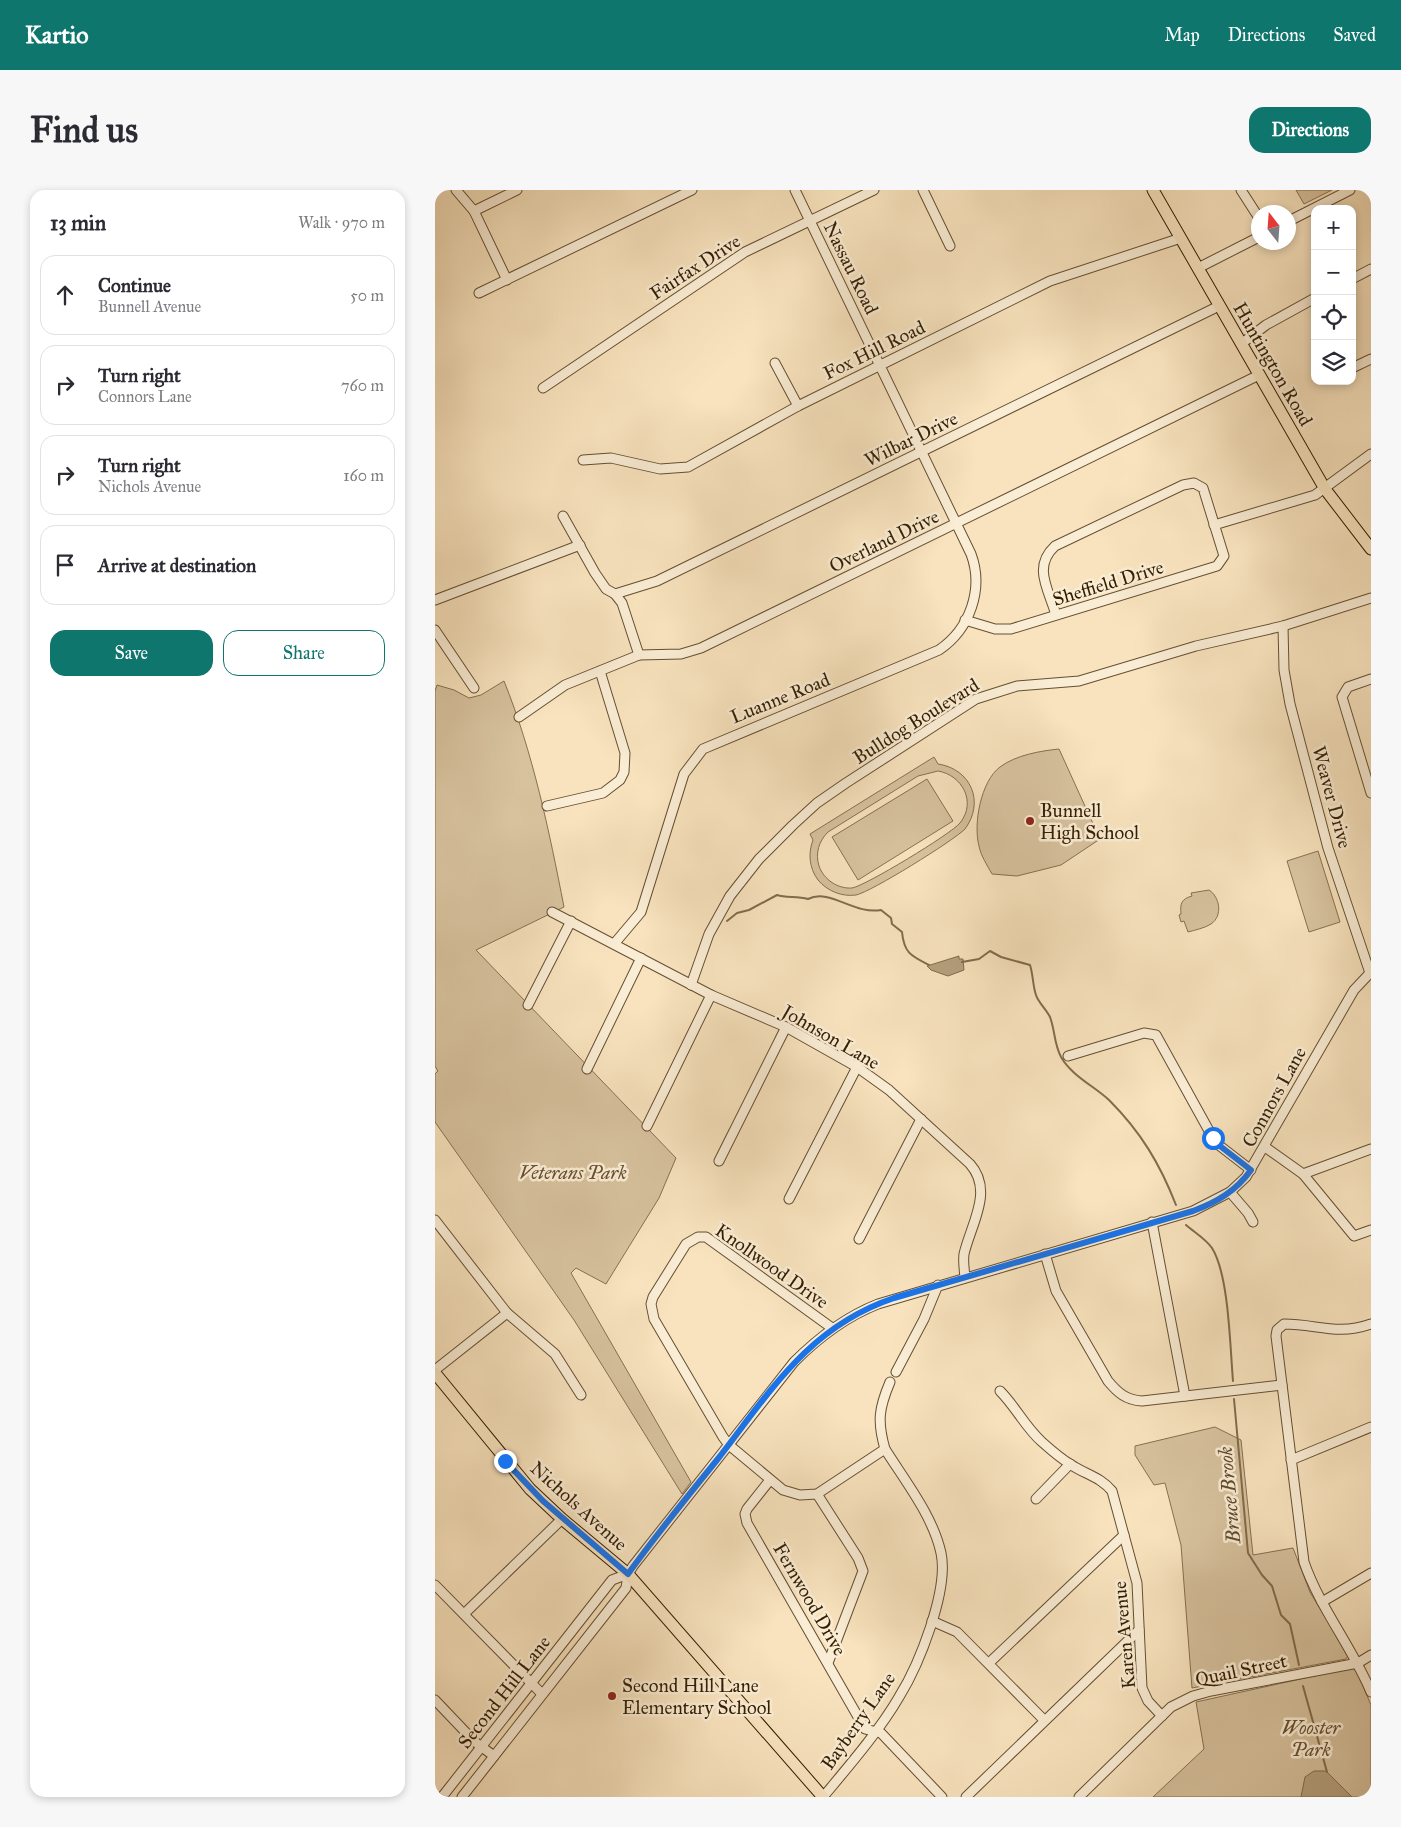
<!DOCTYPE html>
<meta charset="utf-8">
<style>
:root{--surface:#fff;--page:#f7f7f7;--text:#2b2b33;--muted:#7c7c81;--line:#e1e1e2;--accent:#0f766e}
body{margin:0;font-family:"IM FELL Great Primer",serif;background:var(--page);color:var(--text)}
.controls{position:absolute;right:15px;top:15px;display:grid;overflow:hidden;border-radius:10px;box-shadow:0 2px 8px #0003}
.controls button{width:45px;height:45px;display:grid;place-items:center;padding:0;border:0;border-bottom:1px solid var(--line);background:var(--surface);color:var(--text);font:25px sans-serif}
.compass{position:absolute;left:816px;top:15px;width:45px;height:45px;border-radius:50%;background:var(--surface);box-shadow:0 2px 8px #0003;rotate:343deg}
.stop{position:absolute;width:15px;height:15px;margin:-11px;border:4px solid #1a73e8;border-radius:50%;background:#fff}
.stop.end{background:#1a73e8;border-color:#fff;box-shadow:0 1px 5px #0008}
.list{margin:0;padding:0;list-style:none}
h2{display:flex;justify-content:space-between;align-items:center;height:65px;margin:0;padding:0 20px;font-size:21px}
h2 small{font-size:16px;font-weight:400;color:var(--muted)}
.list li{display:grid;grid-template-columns:32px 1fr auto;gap:15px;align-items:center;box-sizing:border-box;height:80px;margin:0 10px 10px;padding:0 10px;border:1px solid var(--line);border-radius:15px}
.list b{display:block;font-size:19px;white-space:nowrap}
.list p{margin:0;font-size:16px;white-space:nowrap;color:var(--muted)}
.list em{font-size:16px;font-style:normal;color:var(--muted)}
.actions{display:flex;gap:10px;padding:15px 20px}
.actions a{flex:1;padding:11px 0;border:1px solid var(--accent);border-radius:15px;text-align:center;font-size:18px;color:var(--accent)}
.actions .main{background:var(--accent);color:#fff}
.icon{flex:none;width:28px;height:28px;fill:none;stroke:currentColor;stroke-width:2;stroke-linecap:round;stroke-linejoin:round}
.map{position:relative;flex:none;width:936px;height:1607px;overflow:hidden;border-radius:15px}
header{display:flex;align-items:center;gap:30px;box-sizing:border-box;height:70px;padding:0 25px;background:var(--accent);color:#fff}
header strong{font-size:24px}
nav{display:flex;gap:28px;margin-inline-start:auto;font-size:18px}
.intro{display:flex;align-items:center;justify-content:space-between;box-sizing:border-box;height:120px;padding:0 30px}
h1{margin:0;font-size:35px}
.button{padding:12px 22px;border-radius:15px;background:var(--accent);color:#fff;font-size:18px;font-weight:700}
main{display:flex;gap:30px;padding:0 30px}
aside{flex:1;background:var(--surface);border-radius:15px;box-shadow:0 2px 8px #0003}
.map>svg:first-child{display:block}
</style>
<header>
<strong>Kartio</strong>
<nav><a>Map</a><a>Directions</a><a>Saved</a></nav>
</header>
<div class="intro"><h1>Find us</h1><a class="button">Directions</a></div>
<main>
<aside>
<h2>13 min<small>Walk · 970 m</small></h2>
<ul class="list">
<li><svg class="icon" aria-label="ahead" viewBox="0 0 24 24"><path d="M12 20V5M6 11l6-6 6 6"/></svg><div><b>Continue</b><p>Bunnell Avenue</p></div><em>50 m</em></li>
<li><svg class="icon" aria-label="right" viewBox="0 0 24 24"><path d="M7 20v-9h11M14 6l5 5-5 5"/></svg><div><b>Turn right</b><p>Connors Lane</p></div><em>760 m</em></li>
<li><svg class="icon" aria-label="right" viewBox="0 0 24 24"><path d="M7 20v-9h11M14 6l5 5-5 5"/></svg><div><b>Turn right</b><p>Nichols Avenue</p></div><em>160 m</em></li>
<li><svg class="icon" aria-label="arrive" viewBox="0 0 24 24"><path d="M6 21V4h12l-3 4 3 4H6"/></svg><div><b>Arrive at destination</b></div></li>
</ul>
<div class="actions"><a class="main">Save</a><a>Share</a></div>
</aside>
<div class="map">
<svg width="936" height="1607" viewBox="0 0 936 1607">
<rect width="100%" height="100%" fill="#f8e3be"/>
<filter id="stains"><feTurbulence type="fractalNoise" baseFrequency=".004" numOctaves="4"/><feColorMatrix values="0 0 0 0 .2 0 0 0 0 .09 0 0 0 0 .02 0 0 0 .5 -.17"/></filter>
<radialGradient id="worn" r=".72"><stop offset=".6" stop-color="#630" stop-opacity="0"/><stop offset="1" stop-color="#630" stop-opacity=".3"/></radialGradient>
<!-- green -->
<g fill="#d7c29e" stroke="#867050" fill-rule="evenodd">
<polygon points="861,0 897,0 869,14"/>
<path d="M69 491C98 563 114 640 129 717L41 760 241 968 224 1008 171 1094 141 1078 136 1083 256 1292 247 1304 139 1130 0 932V884L3 881 0 876V501L2 495 19 500 34 508 46 505Z"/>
<path d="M624 559 665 649 626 675 582 686 557 684C552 675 546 666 544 656 538 634 546 591 565 577 581 565 605 561 624 559Z"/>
<path d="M499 567 503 574C536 579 550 612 530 639 518 651 436 702 421 705 407 707 392 701 383 690 374 678 373 663 378 650L375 644ZM503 581C527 585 542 612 525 633 516 644 430 696 417 698 403 699 389 690 384 676 380 663 384 651 393 642L483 586Z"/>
<polygon points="492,589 518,631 423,690 397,647"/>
<polygon points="883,661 905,732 874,742 852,671"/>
<path d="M774 700C785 707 788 726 776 734 770 738 760 740 753 742L749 731 746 732 744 725 746 724C745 714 746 709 757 706L756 703Z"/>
<polygon points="780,1237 806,1250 818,1365 858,1358 875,1402 913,1466 911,1469 757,1498 746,1355 730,1293 719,1295 700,1265 700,1256"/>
<polygon points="920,1477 936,1515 936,1607 718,1607 769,1559 761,1512"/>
</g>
<!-- water -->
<g fill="#b5a07e" stroke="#816c4c">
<polygon points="524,766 524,769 528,769 529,780 513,786 496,780 492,776"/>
<polygon points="879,1581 891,1581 917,1607 866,1607 870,1587"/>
</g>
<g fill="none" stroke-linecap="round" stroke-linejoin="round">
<!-- stream -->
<g stroke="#816c4c" stroke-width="2">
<path d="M292 731 302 723 314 720 342 705C351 708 362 706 373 709 395 698 419 725 446 720L456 728 457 734 467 742C469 763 476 766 494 775"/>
<path d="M527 772 544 769 555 761 566 767 595 775C598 784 598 797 601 805 603 812 611 819 615 827 620 840 619 854 626 867 637 886 659 896 674 910 706 942 725 974 741 1015"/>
<path d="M751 1035C759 1042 771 1049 777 1058 794 1085 795 1157 798 1191"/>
<polyline points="799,1209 813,1363 827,1385 837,1396 846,1425 855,1434 864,1475"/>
<polyline points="868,1496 892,1582"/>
</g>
<defs>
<g id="minor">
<polyline points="21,0 39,21 72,90"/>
<polyline points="488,0 515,56"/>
<polyline points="806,0 824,28"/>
<polyline points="39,21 82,0"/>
<polyline points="854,31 915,0"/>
<polyline points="763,78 824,47"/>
<polyline points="917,89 936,79"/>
<polyline points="44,103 257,0"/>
<polyline points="806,154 831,135 880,108"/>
<polyline points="340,173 363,216"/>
<polyline points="917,178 936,169"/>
<polyline points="108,198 310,62 439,0"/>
<polyline points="148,270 176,268 225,279 253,277 363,216 615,91 746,48"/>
<polyline points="128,326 160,383 171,399 180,404 187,413 204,465"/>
<polyline points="779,335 880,305 936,264"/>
<polyline points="180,404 222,391 784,116"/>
<polyline points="0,410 145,355"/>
<path d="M530 430 560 439H576L782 376 789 366 768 298 759 293 748 295 620 356C597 377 614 400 621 425"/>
<polyline points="848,436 849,480 855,514 893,658 935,783"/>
<polyline points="0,440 39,498"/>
<polyline points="936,489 913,497 907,507 936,603"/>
<polyline points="84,527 130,495 204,465 246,464 266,458 824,185"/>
<polyline points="112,616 168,603 185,590 189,582 190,563 165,481"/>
<path d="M117 722 276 805 351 837 422 877 454 900 535 974C559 1001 536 1034 529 1064 528 1071 529 1079 530 1087"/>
<path d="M179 754 206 722 249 584 268 559 504 460C535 439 549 399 536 364L360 0"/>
<polyline points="256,795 274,744 295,706 324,669 358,635 382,613 411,593 541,509 582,496 644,491 761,456 848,436 936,408"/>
<polyline points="93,815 136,731"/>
<polyline points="633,866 709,843 721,845 778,948 785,956 816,980"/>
<polyline points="152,879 206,768"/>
<polyline points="212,936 276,805"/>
<polyline points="830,957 868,984 919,1046 936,1040"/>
<polyline points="284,971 351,837"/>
<polyline points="868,984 936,959"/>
<polyline points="795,1002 813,1023 818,1032"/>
<polyline points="354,1009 422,877"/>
<polyline points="0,1030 72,1123 120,1164 146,1205"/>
<polyline points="717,1032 750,1206"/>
<polyline points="424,1049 486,929"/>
<path d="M610 1064 621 1101 673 1191C683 1203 691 1210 707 1211L847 1195"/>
<path d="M936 1134C902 1146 882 1134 849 1134L842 1140 841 1146 869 1372C885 1418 917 1457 936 1502"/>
<polyline points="397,1138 271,1047 263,1047 251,1054 218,1107 216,1114 219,1129 288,1247 294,1255 348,1300 365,1305 382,1304 450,1259"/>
<polyline points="0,1180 72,1123"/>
<polyline points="461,1182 489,1129 503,1095"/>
<path d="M565 1201C581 1217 590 1237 607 1252 616 1260 625 1268 635 1274 649 1284 666 1287 677 1301L702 1393 707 1498 713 1511 727 1526"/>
<polyline points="856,1270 936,1237"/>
<polyline points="335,1290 312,1319 310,1324 312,1333 430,1539 446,1543 507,1607"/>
<polyline points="382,1304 423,1368 428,1381 393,1473"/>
<polyline points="601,1309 635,1274"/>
<polyline points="0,1395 107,1504"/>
<polyline points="887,1412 936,1383"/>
<polyline points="29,1424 127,1329"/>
<polyline points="497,1431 522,1442 609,1530"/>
<polyline points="554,1473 689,1345"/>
<polyline points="0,1510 40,1552 59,1566"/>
<polyline points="7,1607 177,1390 193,1384"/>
<path d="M27 1607 191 1398 193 1384 198 1376 359 1172C384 1147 410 1127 443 1114L758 1021 795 1002 811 987 919 800 936 782"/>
<path d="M388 1607C413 1577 445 1540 464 1507 484 1475 514 1400 506 1363 498 1326 470 1291 450 1259 442 1231 444 1218 455 1192"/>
<polyline points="531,1607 704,1440"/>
<polyline points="644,1607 736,1517 758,1506 776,1501 923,1473 936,1465"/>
</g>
<g id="major">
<polyline points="718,0 890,299 936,359"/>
<polyline points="0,1183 95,1299 127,1329 193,1384 388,1607"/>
</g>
</defs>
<!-- minor casing -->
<use href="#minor" stroke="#654f30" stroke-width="11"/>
<!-- major casing -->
<use href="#major" stroke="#341e01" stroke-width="13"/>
<!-- minor -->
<use href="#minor" stroke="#faedd5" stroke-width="9"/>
<!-- major -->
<use href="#major" stroke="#f8e3be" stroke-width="11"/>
</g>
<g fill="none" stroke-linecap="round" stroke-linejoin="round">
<!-- route -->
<path stroke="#1a73e8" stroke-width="6" d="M70 1271 108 1311 193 1384C221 1345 252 1307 282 1270 335 1202 373 1137 459 1108L758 1021C782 1012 801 1001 816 980L785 956 778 948"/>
</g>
<!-- markers -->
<g fill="#8f2418" stroke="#faedd5" stroke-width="2">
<circle cx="595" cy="631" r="5"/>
<circle cx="177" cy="1506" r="5"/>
</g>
<g text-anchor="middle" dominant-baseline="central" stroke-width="5" stroke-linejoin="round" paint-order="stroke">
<!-- street labels -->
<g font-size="19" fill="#341e01" stroke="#faedd5">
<text transform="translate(260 77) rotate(-33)">Fairfax Drive</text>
<text transform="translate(416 78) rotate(64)">Nassau Road</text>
<text transform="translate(439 160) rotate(-26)">Fox Hill Road</text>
<text transform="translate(838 174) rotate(60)">Huntington Road</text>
<text transform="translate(476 249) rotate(-26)">Wilbar Drive</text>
<text transform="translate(449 351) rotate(-26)">Overland Drive</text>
<text transform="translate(673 393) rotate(-17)">Sheffield Drive</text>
<text transform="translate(345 508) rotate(-22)">Luanne Road</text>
<text transform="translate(481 531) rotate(-32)">Bulldog Boulevard</text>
<text transform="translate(897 607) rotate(75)">Weaver Drive</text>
<text transform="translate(396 847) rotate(30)">Johnson Lane</text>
<text transform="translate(839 907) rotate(-61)">Connors Lane</text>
<text transform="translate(337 1076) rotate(35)">Knollwood Drive</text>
<text transform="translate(144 1316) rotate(42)">Nichols Avenue</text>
<text transform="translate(375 1409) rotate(60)">Fernwood Drive</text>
<text transform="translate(689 1445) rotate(-95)">Karen Avenue</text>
<text transform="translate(806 1480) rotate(-12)">Quail Street</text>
<text transform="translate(69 1502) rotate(-52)">Second Hill Lane</text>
<text transform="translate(423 1531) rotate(-55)">Bayberry Lane</text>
</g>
<!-- poi labels -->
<g font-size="19" fill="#341e01" stroke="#faedd5" text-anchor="start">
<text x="605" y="620">Bunnell<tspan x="605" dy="22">High School</tspan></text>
<text x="187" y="1495">Second Hill Lane<tspan x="187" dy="22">Elementary School</tspan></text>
</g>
<!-- park labels -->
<g font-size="19" font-style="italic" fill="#654f30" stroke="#faedd5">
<text x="138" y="982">Veterans Park</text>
<text x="876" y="1537">Wooster<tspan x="876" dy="22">Park</tspan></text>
</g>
<!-- water labels -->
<g font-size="20" font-style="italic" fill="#614c2d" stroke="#faedd5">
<text transform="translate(794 1305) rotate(-95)">Bruce Brook</text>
</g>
</g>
<rect width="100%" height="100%" filter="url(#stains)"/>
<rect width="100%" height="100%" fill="url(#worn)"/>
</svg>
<div class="controls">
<button>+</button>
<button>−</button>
<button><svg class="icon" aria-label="locate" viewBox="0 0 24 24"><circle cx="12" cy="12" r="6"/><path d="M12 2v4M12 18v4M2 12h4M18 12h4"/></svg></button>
<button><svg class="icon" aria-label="layers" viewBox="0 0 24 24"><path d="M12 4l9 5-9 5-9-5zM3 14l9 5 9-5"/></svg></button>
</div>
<svg class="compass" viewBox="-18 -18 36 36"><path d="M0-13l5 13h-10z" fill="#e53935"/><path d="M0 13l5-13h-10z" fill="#7c7c81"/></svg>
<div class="stop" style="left:778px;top:948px"></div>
<div class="stop end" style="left:70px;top:1271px"></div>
</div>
</main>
